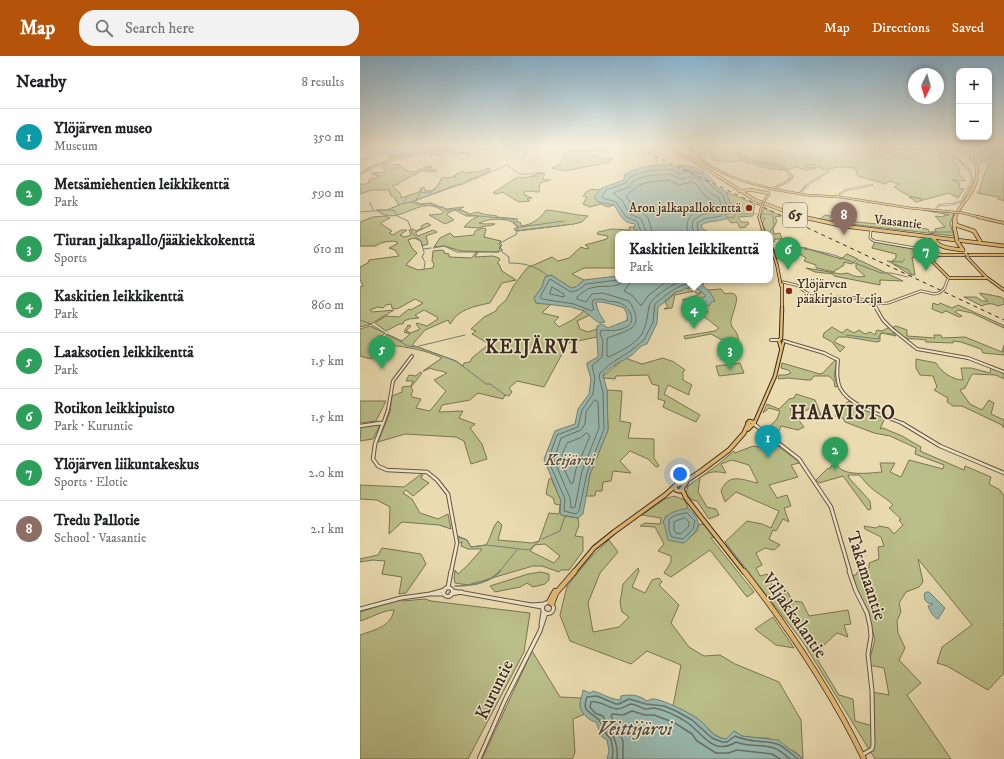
<!DOCTYPE html>
<meta charset="utf-8">
<style>
:root{--surface:#fff;--page:#f2f2f2;--text:#202124;--muted:#757577;--line:#e0e0e0;--accent:#b45309}
body{margin:0;font-family:"IM FELL DW Pica",serif;background:var(--page);color:var(--text)}
.controls{position:absolute;right:12px;top:12px;display:grid;overflow:hidden;border-radius:8px;box-shadow:0 2px 6px #0003}
.controls button{width:36px;height:36px;display:grid;place-items:center;padding:0;border:0;border-bottom:1px solid var(--line);background:var(--surface);color:var(--text);font:20px sans-serif}
.compass{position:absolute;left:548px;top:12px;width:36px;height:36px;border-radius:50%;background:var(--surface);box-shadow:0 2px 6px #0003;rotate:185deg}
.you{position:absolute;left:320px;top:418px;width:14px;height:14px;margin:-10px;border:3px solid #fff;border-radius:50%;background:#1a73e8;box-shadow:0 0 0 6px #1a73e833}
.badge{display:grid;place-items:center;width:26px;height:26px;border-radius:50%;background:var(--accent);color:#fff;font-size:13px;font-weight:700}
.pin{position:absolute;translate:-50% -33px;filter:drop-shadow(0 1px 2px #0008)}
.pin::after{content:'';position:absolute;top:21px;width:14px;height:12px;background:inherit;clip-path:polygon(0 0,100% 0,50% 100%)}
.popup{position:absolute;left:255px;top:175px;width:158px;height:52px;box-sizing:border-box;display:grid;place-content:center;border-radius:8px;background:var(--surface);filter:drop-shadow(0 1px 3px #0005);font-size:13px;white-space:nowrap;color:var(--muted)}
.popup b{font-size:15px;color:var(--text)}
.popup::after{content:'';position:absolute;left:50%;top:100%;margin-left:-8px;border:8px solid transparent;border-top-color:var(--surface)}
.list{margin:0;padding:0;list-style:none}
h2{display:flex;justify-content:space-between;align-items:center;height:52px;margin:0;padding:0 16px;font-size:17px}
h2 small{font-size:13px;font-weight:400;color:var(--muted)}
.list li{display:grid;grid-template-columns:26px 1fr auto;gap:12px;align-items:center;box-sizing:border-box;height:56px;padding:0 16px;border-top:1px solid var(--line)}
.list b{display:block;font-size:15px;white-space:nowrap}
.list p{margin:0;font-size:13px;white-space:nowrap;color:var(--muted)}
.list em{font-size:13px;font-style:normal;color:var(--muted)}
.icon{flex:none;width:22px;height:22px;fill:none;stroke:currentColor;stroke-width:2;stroke-linecap:round;stroke-linejoin:round}
.map{position:relative;flex:none;width:644px;height:703px;overflow:hidden}
header{display:flex;align-items:center;gap:24px;box-sizing:border-box;height:56px;padding:0 20px;background:var(--accent);color:#fff}
header strong{font-size:19px}
nav{display:flex;gap:22px;margin-inline-start:auto;font-size:14px}
.search{width:280px;height:36px;background:var(--page);display:flex;align-items:center;gap:10px;box-sizing:border-box;padding:0 14px;border-radius:16px;color:var(--muted);font-size:15px}
main{display:flex}
aside{flex:1;background:var(--surface)}
.map>svg:first-child{display:block}
</style>
<header>
<strong>Map</strong>
<div class="search"><svg class="icon" aria-label="search" viewBox="0 0 24 24"><circle cx="10" cy="10" r="6"/><path d="M15 15l6 6"/></svg>Search here</div>
<nav><a>Map</a><a>Directions</a><a>Saved</a></nav>
</header>
<main>
<aside>
<h2>Nearby<small>8 results</small></h2>
<ul class="list">
<li><span class="badge" style="background:#0f9aa8">1</span><div><b>Ylöjärven museo</b><p>Museum</p></div><em>350 m</em></li>
<li><span class="badge" style="background:#2e9e5b">2</span><div><b>Metsämiehentien leikkikenttä</b><p>Park</p></div><em>590 m</em></li>
<li><span class="badge" style="background:#2e9e5b">3</span><div><b>Tiuran jalkapallo/jääkiekkokenttä</b><p>Sports</p></div><em>610 m</em></li>
<li><span class="badge" style="background:#2e9e5b">4</span><div><b>Kaskitien leikkikenttä</b><p>Park</p></div><em>860 m</em></li>
<li><span class="badge" style="background:#2e9e5b">5</span><div><b>Laaksotien leikkikenttä</b><p>Park</p></div><em>1.5 km</em></li>
<li><span class="badge" style="background:#2e9e5b">6</span><div><b>Rotikon leikkipuisto</b><p>Park · Kuruntie</p></div><em>1.5 km</em></li>
<li><span class="badge" style="background:#2e9e5b">7</span><div><b>Ylöjärven liikuntakeskus</b><p>Sports · Elotie</p></div><em>2.0 km</em></li>
<li><span class="badge" style="background:#8d6e63">8</span><div><b>Tredu Pallotie</b><p>School · Vaasantie</p></div><em>2.1 km</em></li>
</ul>
</aside>
<div class="map">
<svg width="644" height="703" viewBox="0 0 644 703">
<rect width="100%" height="100%" fill="#eadbb0"/>
<filter id="stains"><feTurbulence type="fractalNoise" baseFrequency=".005" numOctaves="4"/><feColorMatrix values="0 0 0 0 .2 0 0 0 0 .09 0 0 0 0 .02 0 0 0 .5 -.17"/></filter>
<radialGradient id="worn" r=".72"><stop offset=".6" stop-color="#630" stop-opacity="0"/><stop offset="1" stop-color="#630" stop-opacity=".3"/></radialGradient>
<!-- green -->
<g fill="#babf89" stroke="#7a7453" fill-rule="evenodd">
<path d="M70 90 87 91 79 100 63 97 75 94 28 102 30 100C44 101 58 96 70 90Z"/>
<path d="M88 90H117L120 92 188 90C169 92 152 90 134 91 124 91 117 94 109 95V98H99L100 97H91L93 95 86 94Z"/>
<polygon points="215,90 257,90 257,91 247,93 247,96 230,96 232,100 237,99 239,102 254,103 250,104 251,106 205,115 192,112 200,108 205,96 210,96 217,91"/>
<polygon points="336,90 370,90 381,102 410,108 425,114 409,113 410,113 379,104 373,106 352,104 351,103 353,102 349,99 345,99"/>
<path d="M373 90H566V92H569L574 96 564 95 566 99 583 98 569 91 570 90H577L592 95 593 104 600 113 598 117 605 125 592 124 600 127 599 132 604 133 598 142 589 137 556 146 549 141 562 143 549 140 534 131 539 128 529 125 526 128 498 120 495 112 478 111 465 114 454 109H447L446 111 456 112 447 114 435 111 428 114C417 106 403 107 391 104 382 101 379 95 373 90Z"/>
<polygon points="638,90 644,90 644,96 625,105 621,105 619,93 631,93"/>
<path d="M644 99V145L638 143 639 141 617 137C621 133 620 131 622 126 626 112 628 104 644 99Z"/>
<path d="M25 108 40 109 31 113 34 114 41 111C45 113 48 116 53 116 61 115 62 109 72 111L65 113 77 114 75 116 62 115 38 127 39 128 32 130 40 137 41 142 59 136 61 133H60L64 131 65 135C75 136 78 129 82 122L96 121 93 120 103 115 105 117C113 115 120 117 128 112L131 113 127 115 130 116 109 124 103 128 93 130 54 145 61 148 71 147 86 153 104 151 99 153 110 158 118 156C127 160 127 158 137 160L136 161 158 163 156 165 161 167 160 168 162 170C173 168 180 163 186 154 201 155 213 159 228 160L222 166 214 168 156 175 154 173 158 171C155 169 153 166 150 165 141 162 127 163 119 167 125 169 130 167 135 168 130 171 124 169 119 172L104 171 111 164 119 160H106L95 154 86 158 94 164 85 168 69 159 81 158 84 156C60 135 40 174 16 154H27L39 149 33 140H31L29 134H12L0 138V128H6L11 126 8 125 12 122H16L19 120 12 118 13 117 26 116V114L21 111Z"/>
<polygon points="178,116 185,118 182,123 191,124 180,127 179,136 168,135 164,136 165,139 172,142 167,143 170,145 159,146 142,136 137,138 133,137 158,121 163,122 175,120"/>
<polygon points="231,133 241,134 234,141 238,146 254,149 248,151 241,148 230,151 223,148 227,141 223,140 226,136"/>
<polygon points="366,136 395,148 393,160 378,161 381,166 388,166 389,168 386,169 386,171 380,172 377,166 371,167 365,159 377,154 372,153"/>
<polygon points="404,152 421,160 415,161 417,165 413,173 414,178 420,177 422,183 415,183 414,186 411,185 410,178 407,178 402,168 405,162 403,163 401,160"/>
<polygon points="563,154 594,157 590,168 594,180 498,169 460,163 465,159 486,163 487,165 568,173 569,176 576,176 575,173 585,171 575,160 584,161 584,159 589,159"/>
<path d="M25 160 30 162 22 166 21 168 32 175 29 177 33 179 41 174H47L40 179 44 181 51 179 49 174 53 173 56 175 62 172 61 170 67 167 71 169 56 176V178L58 180 73 174 77 176 66 180 68 188 62 190 61 185 54 182 48 184 52 192 57 197 46 209 58 214 73 212 74 208 72 205 73 195 82 194 84 195V197L89 198V201L112 202 116 196H118L115 201 133 200 139 202 140 204 137 207 139 208 142 215 156 224 142 227 130 247C116 250 98 253 91 267L90 268 88 264 65 274 52 289 96 305 103 310 104 307 110 306 112 302 129 288 112 278 116 275 111 273 124 261 136 255 138 251 146 244 154 229 167 212 192 201 198 205 209 202 221 191 226 193 229 192 225 189 247 183 248 180 237 178 238 176 252 173 268 174H270L269 171H274C275 176 279 177 283 178H258V212H224L212 218 224 224 216 231 211 232 191 219 185 221 182 231 174 242 176 247 191 248 182 257 199 261 194 266 199 271 214 263 224 255 230 259 217 265 220 273 228 276 237 273V281L208 287 184 331 157 325 149 332 152 336 149 340 145 339 143 343 118 337 110 344 82 349 79 356 103 355 99 362 115 368 110 372 122 388 127 403 111 408 104 385 96 381 45 378 18 386 30 356 32 340 42 336V331L51 330 53 325H46L49 319 56 320 60 316 62 317 51 331 53 335 51 338 52 341 61 343 56 352 70 355 86 335 74 324 87 317C81 314 76 315 70 312L64 315H63L82 302C66 294 47 291 29 289L25 281 27 278 42 285 50 278 44 276 48 269 51 270 46 275 51 277 60 273 56 268 57 267 67 270 78 263 77 261 64 254 55 259 59 262 49 263 44 265 43 268H39L26 275 15 267 26 260 39 261 49 253 51 254 63 247 55 243 37 253 32 252 31 248 26 249 23 252 18 251 10 254 12 256 34 254 11 268 0 271V231L3 230 0 223V211L8 207 9 204 39 200 35 194 29 192 37 188V186C32 184 20 186 16 190H0V166L13 161Z"/>
<polygon points="122,172 126,173 124,181 141,185 139,188 141,190 139,192 140,193 138,196 101,195 84,190 74,191 80,182 90,177 94,181 114,179 115,175"/>
<polygon points="515,186 573,197 575,198 568,204 552,201 555,219 549,218 533,208 532,205 536,202 536,198 512,192"/>
<polygon points="412,190 415,195 422,194 429,196 428,193 431,193 430,191 447,192 445,194 448,193 481,203 487,198 498,203 492,208 484,206 484,209 478,213 475,214 474,216 456,212 456,209 444,205 446,202 438,197 431,198 429,196 429,202 416,202"/>
<path d="M499 204 543 225 520 224V229L474 220 473 218 455 216 446 212 481 218 488 217C492 220 500 222 505 220L496 212V208Z"/>
<path d="M332 229 343 230 347 234 361 233 365 238C388 232 369 260 371 268 372 272 375 274 376 276 378 279 378 283 379 286L360 283 351 278 325 283 324 280 355 275 359 272 322 244 338 239 342 236 337 238 334 235 315 239 312 252 304 253 308 251 304 245H307L316 236Z"/>
<path d="M620 237 641 241 644 243V248L638 250C633 247 627 247 622 250L604 241H616L622 245H628L620 238Z"/>
<polygon points="573,247 578,249 580,247 592,252 598,249 643,269 644,272 612,257 598,254 595,256 602,260 599,261 586,255 582,257 572,253"/>
<polygon points="10,270 25,277 22,280 18,280 20,284 24,282 27,288 25,292 22,292 11,303 0,300 0,273"/>
<path d="M536 270 547 274V280L575 282 574 279H581L582 282 605 281 642 296 644 289V299L623 297 621 293 601 286 593 285V287L566 286V284C546 281 547 287 533 271Z"/>
<polygon points="472,271 482,277 487,273 494,277 499,274 505,278 510,276 515,279 517,274 522,275 530,271 536,280 522,277 520,279 520,285 517,286 487,281 478,281 474,286 485,291 480,296 472,286 463,281 464,277"/>
<polygon points="265,302 282,308 303,302 314,306 325,314 323,316 323,324 332,329 329,336 329,339 308,329 304,338 340,359 336,366 303,351 305,345 298,343 299,330 292,328 288,319 256,320 255,323 244,322 243,320"/>
<path d="M556 303 576 307C581 316 593 324 603 324L601 312H611L630 317 631 311 644 318V323L636 319 612 318 605 332 600 334 610 348 622 354 629 344 634 347 631 358 644 364V372L642 369 602 350H593L587 346 588 342 574 334 577 331 573 320 560 319 556 312Z"/>
<polygon points="475,304 477,306 474,320 478,330 475,331 474,325 469,320 454,320 451,324 448,324 428,322 418,323 419,319 426,319 431,317 428,314 421,312 422,307 460,318 463,317"/>
<polygon points="380,307 384,317 359,320 356,310"/>
<polygon points="247,334 262,335 260,365 271,367 268,382 294,383 294,402 299,410 296,411 288,403 270,395 260,405 271,417 253,415 251,425 243,426 242,435 236,435 235,440 226,440 230,418 248,374"/>
<polygon points="436,338 455,344 461,359 458,359 451,352 445,355 438,349 430,353 444,371 438,374 421,370 419,375 411,380 405,375 417,363 420,355 409,352 403,357 407,348 419,353 429,343 434,342"/>
<polygon points="0,345 26,345 16,365 0,367"/>
<path d="M489 345 500 352 525 362 520 373 523 372 542 380 561 391 560 395 604 414 605 410 631 421 629 428 640 434 644 440V566L643 569 644 570V617L628 634 587 610 577 607 582 591 612 569 558 503 563 526 559 531 546 536 539 547 541 556 537 565 538 577 545 592 539 604 561 627 547 639 591 703H515L443 586 365 486 387 465 402 468 411 472 419 455 376 436 365 446 361 435C369 416 382 424 398 427L389 409 372 404 361 408 366 417C354 415 349 415 340 422L338 436 347 451 356 453 359 459 349 463 337 445 332 444 326 437 328 430 356 410 374 395 375 397 393 390 411 393 414 387 438 405 439 407 431 409 438 421 409 429 417 442 427 439 431 450 424 452 429 466 423 463 416 475 413 474 409 483 420 489 414 494 405 492 396 497 402 509 396 512 400 520 407 518 415 535 425 532 433 545 442 546 449 560 488 554 491 568 484 569 488 581 477 577 454 598 479 639 493 643 495 665 513 670 512 636 529 639 524 612 508 609 515 584 507 553 498 539 493 519H496L498 515 509 512V507L519 503 518 491 524 490 521 481 505 473 504 470 516 472 519 470 529 472 534 478 543 469 539 464 541 463 529 452 533 449C528 443 521 440 515 435 509 431 504 424 499 419H488L489 422 510 445 511 453 508 454 483 420 459 427 456 424 468 412 470 413 471 410 477 408C481 421 510 417 522 416L520 407H535L530 416 541 421 549 404 583 413 584 409 555 398 556 392 530 380 514 377 485 366 483 362 475 360 481 351Z"/>
<polygon points="20,369 13,383 0,385 1,371"/>
<polygon points="60,419 63,419 61,422 69,427 53,440 46,434 43,437 52,443 60,457 78,463 88,458 91,473 79,469 42,466 29,478 30,451 17,444 0,443 0,429 44,431"/>
<path d="M191 422 201 445 200 456 205 460 218 462 219 469 215 480 223 481V495L209 514H201L199 516 182 510H173L108 529 95 527 94 522 95 514 98 518 107 510 122 493H108L101 490 102 486 98 487V481L107 484 111 491 126 489C132 480 131 473 138 465L142 469 138 484 172 487 179 485 189 457 199 458 200 449 195 448 193 442 186 438 189 423ZM185 488 200 500 194 507 170 495 175 489Z"/>
<polygon points="314,440 325,444 328,452 306,460 303,466 323,487 337,475 339,468 346,469 354,481 351,482 394,536 387,541 350,494 311,521 304,517 311,506 311,500 298,495 304,488 295,471 280,470 285,467 300,468 301,462 282,459 305,443"/>
<path d="M249 484 258 496 240 517 228 547 233 576 259 571 269 561 262 556 260 547 263 528 278 512 279 515 272 531 285 537 292 524 299 522 302 526 299 529 319 549 311 567 329 591 344 600 360 599 375 608 419 626 441 664 443 703 437 697 408 682H397L382 680 374 675 366 683C356 682 350 674 343 668 336 660 323 654 313 650L321 609 287 595 271 608 210 585 200 559 207 530 230 502Z"/>
<polygon points="22,492 61,498 66,508 46,537 39,538 42,521 22,518 25,505 13,504 0,506 0,503 18,499"/>
<polygon points="181,516 189,518 189,524 185,528 173,531 167,527 160,531 135,536 130,530 168,518"/>
<path d="M40 543 43 545 65 543 71 545 170 557 164 596 108 703H0V579C14 574 31 571 34 554 23 554 11 562 0 565V556Z"/>
<polygon points="413,561 434,592 416,589 395,573"/>
<path d="M172 595 200 641 222 642C219 648 220 653 225 658L213 663 215 697 212 703H122Z"/>
</g>
<!-- water -->
<g fill="#98bab1" stroke="#728076">
<path d="M26 90H70C58 96 42 102 28 99L24 95Z"/>
<path d="M296 109H312L321 114 325 113 317 109C337 110 343 113 356 128L326 114H324L366 136 372 152 365 159 368 162C361 166 349 164 341 169L342 172 350 178 279 177 274 173 275 168C262 167 261 159 254 149L238 146 234 141 242 132 264 124 265 118 276 113 279 114V112Z"/>
<path d="M191 219 211 232 216 231 224 224 258 220V224H344L343 230 350 236 355 245 351 246 350 249 345 251 348 256 342 257 334 252C334 244 340 242 346 240L334 230 329 231V233L326 232C322 235 321 235 316 236 311 238 310 243 305 244L306 245 298 251 297 267 287 288C280 289 277 295 272 299 262 306 250 309 243 319L247 334 248 374 230 418 223 458 218 462 201 459 200 456 201 445 184 403 195 375 215 368 218 353 229 338 231 323 227 309V307L238 301C238 290 236 280 237 270L242 268 248 272 268 264H267V258L264 252C259 250 241 245 236 246 237 254 240 259 245 266L239 267 224 255 211 251 176 247 174 242 182 231 185 221Z"/>
<path d="M328 452C338 461 343 469 332 479 329 482 327 486 323 487L308 484C306 478 306 471 303 466 308 455 317 455 328 452Z"/>
<path d="M566 536H569L585 552 578 563C573 561 570 555 568 550L573 548 568 547 565 544 564 538Z"/>
<path d="M223 634 230 637 233 635C243 638 250 643 260 644L261 640C271 638 279 639 287 645 289 644 291 643 293 643 303 643 337 660 344 668 349 675 356 682 366 683L374 675 382 680 418 684 443 703H247L249 695 247 684 242 681 236 666C229 665 219 656 220 647 220 644 223 638 223 634Z"/>
</g>
<g fill="none" stroke-linecap="round" stroke-linejoin="round">
<!-- shore-far1 -->
<g stroke="#687167" stroke-width="1">
<polyline points="282,178 277,165 266,161 256,146 243,142 242,140 246,134 266,127 270,121 287,115 311,113 321,118 328,114 342,118 353,132 363,139 367,151 362,156 361,160 344,163 337,167 338,174 343,178"/>
<path d="M287 178 281 163 270 158 261 143 253 137 269 131 274 124 287 120 309 118 322 123C338 117 339 125 348 135 351 138 355 140 359 142L361 149 356 156 343 158 333 164 332 171 335 178"/>
<path d="M293 178 288 162 282 156 274 152 266 140 279 129 289 126 308 124 319 129 331 126 335 127 345 140 354 147 352 151C336 153 323 160 328 178"/>
<path d="M258 224 226 228 218 234 211 236 190 223 180 241 182 243 214 248 232 255 234 253 232 248 233 244C240 242 242 243 248 245 252 246 256 245 260 247 268 250 277 263 268 270 261 275 250 275 241 274L240 278 243 285 242 301 232 310 235 322 233 338 222 354 218 371 197 379 188 404 205 443 204 455 216 458 219 455 227 417 244 373 243 336 239 321 240 317 250 308 269 296 284 284 293 266 295 248C307 238 322 225 338 227L340 224"/>
<path d="M266 224C255 234 244 228 231 232 226 233 221 238 217 241V243L226 246 232 238 243 237 269 245C286 272 270 274 247 282V300L249 301C260 295 275 289 282 278 287 268 287 261 289 251 291 240 313 229 322 224"/>
<polyline points="272,224 264,235 273,240 281,250 288,240 308,224"/>
<polygon points="192,231 204,238 204,241 190,238"/>
<polygon points="235,344 238,346 239,372 222,415 215,451 211,452 210,442 194,404 201,382 221,374 225,368 226,356"/>
<polygon points="227,377 230,380 216,413 213,427 211,428 200,404 207,387 220,382"/>
<polygon points="327,457 335,465 333,473 323,483 312,481 309,475 309,463 316,459"/>
<polygon points="325,462 329,466 329,470 321,478 316,477 314,474 314,466"/>
</g>
<!-- shore -->
<g stroke="#687167" stroke-width="1.5">
<path d="M252 703 253 695 251 683C243 677 244 670 239 664 231 655 221 657 227 641L237 640 256 648H259L269 643 286 648 304 650 316 655 332 664 352 682 362 686H367L375 680C390 687 403 684 417 688 424 690 432 699 438 703"/>
<path d="M257 703C259 684 250 676 243 660L235 657 230 651 231 646C240 644 248 652 257 653 263 653 266 649 271 648 277 648 280 652 285 653 288 653 292 652 294 652 305 654 319 661 328 667 344 679 353 700 376 686 388 691 402 688 414 692 420 694 425 699 430 703"/>
<polyline points="263,703 263,685 251,660 252,658 263,659 272,655 285,659 294,659 315,667 332,678 337,685 356,697 368,697 377,694 412,698 420,703"/>
</g>
<!-- stream-far1 -->
<g stroke="#728076" stroke-width="1">
<polyline points="464,90 470,92 472,90"/>
<polyline points="473,90 491,94"/>
<polyline points="486,90 494,92"/>
<polyline points="493,90 534,98 560,93"/>
<polyline points="500,91 503,90"/>
<polyline points="0,92 2,92"/>
<polyline points="3,92 5,90"/>
<polyline points="64,92 70,93"/>
<polyline points="507,92 520,90"/>
<polyline points="116,94 138,95"/>
<polyline points="494,94 523,100"/>
<polyline points="516,94 542,90"/>
<polyline points="85,95 96,97 131,91 169,92 162,103"/>
<polyline points="103,96 110,97"/>
<polyline points="523,96 557,91"/>
<polyline points="7,97 10,98"/>
<polyline points="491,97 497,91"/>
<polyline points="534,98 534,102"/>
<polyline points="9,101 24,95"/>
<polyline points="70,102 75,94 84,95"/>
<polyline points="0,104 8,102"/>
<polyline points="100,104 107,102 110,98"/>
<polyline points="173,117 184,118"/>
<polyline points="172,119 176,120"/>
<polyline points="177,120 179,120 177,123"/>
<polyline points="61,137 70,136"/>
<polyline points="69,138 76,132 82,122"/>
<polyline points="36,144 39,149"/>
<polyline points="56,144 62,133"/>
<polyline points="51,146 107,126 147,109 160,118 172,118"/>
<polyline points="10,147 13,154"/>
<polyline points="43,147 47,141"/>
<polyline points="28,154 35,155 37,159"/>
<path d="M0 156 27 154 41 148 51 146 60 149 69 147 77 151H83L86 155 95 153 106 156 107 159 153 163 155 168 159 171 156 176 157 178 140 187 142 189 140 192 142 193V196L149 201V207C165 207 176 210 188 220"/>
<polyline points="380,158 382,158"/>
<polyline points="383,158 391,158"/>
<polyline points="395,158 397,158"/>
<polyline points="401,158 405,158"/>
<polyline points="407,158 412,158 413,161"/>
<polyline points="37,160 48,165 53,178 61,185 64,196"/>
<polyline points="367,161 374,162 375,158 379,157"/>
<polyline points="413,161 414,169 410,176 413,183"/>
<polyline points="160,171 204,165"/>
<polyline points="157,175 206,169"/>
<polyline points="572,176 591,176"/>
<polyline points="432,191 444,192 474,199 521,217 531,217 548,221"/>
<polyline points="73,192 84,190 97,196 139,196 142,194"/>
<polyline points="64,193 71,192"/>
<polyline points="64,197 62,201 65,206"/>
<polyline points="545,203 542,206 527,205 549,214 552,220"/>
<polyline points="64,213 65,207"/>
<polyline points="0,264 11,268"/>
<polyline points="12,269 25,277"/>
<polyline points="26,278 48,290 57,291"/>
<polyline points="486,279 518,283 521,277 534,278"/>
<polyline points="59,290 105,279"/>
<polyline points="58,291 96,305 126,328 130,328 145,339"/>
<polyline points="98,480 107,484 111,491 126,489 169,494 180,484"/>
<polyline points="182,483 200,475 205,460"/>
<polyline points="139,516 157,494"/>
</g>
<!-- stream -->
<path stroke="#728076" stroke-width="1.5" d="M95 530C110 530 130 527 140 515"/>
<defs>
<g id="minor-far4">
<polyline points="439,138 447,129 469,115"/>
<polyline points="477,140 486,134 512,129"/>
<polyline points="575,154 579,149 593,148 602,145 613,124 609,114 595,100 596,95 580,90"/>
</g>
<g id="minor-far3">
<polyline points="511,173 510,182 514,185 572,195 580,198"/>
<polyline points="423,226 436,229 454,242"/>
<polyline points="584,233 588,223"/>
<path d="M447 238 450 243C468 242 505 236 517 253"/>
<polyline points="512,248 528,247 561,235 574,238 579,237"/>
</g>
<g id="minor-far2">
<polyline points="516,252 523,264 532,273 557,293 608,302 644,316"/>
<polyline points="411,284 419,284"/>
<path d="M424 285 464 297 478 304C477 313 476 323 480 332 490 351 525 360 544 368"/>
<polyline points="13,368 23,367"/>
<polyline points="23,368 28,354 33,325 52,300"/>
</g>
<g id="minor-far1">
<polyline points="23,367 15,388 13,403 18,410 27,414 67,416 77,424 88,438 97,487 91,516"/>
<polyline points="542,367 580,390 644,417"/>
<polyline points="394,368 439,403 471,451 490,516"/>
<polyline points="0,370 21,367"/>
</g>
<g id="minor">
<polyline points="489,515 496,535 507,557 510,570 511,580 508,598 512,635 513,689 512,693 502,699"/>
<circle cx="88" cy="536" r="4.5"/>
<polyline points="88,532 91,515"/>
<polyline points="93,535 182,551"/>
<polyline points="73,538 83,538"/>
<polyline points="91,538 102,536"/>
<circle cx="188" cy="552" r="5.5"/>
<polyline points="172,549 185,548"/>
<polyline points="0,553 41,542 70,538 85,534"/>
<polyline points="181,569 183,556"/>
<polyline points="119,703 145,644 180,575 186,557"/>
</g>
<g id="major-far4">
<path d="M326 90 334 96 340 98 338 101C359 119 386 126 412 133"/>
<path d="M372 90C376 95 380 100 386 103 402 110 421 104 432 121L428 125 414 132"/>
<path d="M0 118C26 101 56 99 86 90"/>
<polyline points="412,133 446,139 480,141 550,152 593,156"/>
<polyline points="404,145 409,138"/>
<polyline points="603,157 623,162"/>
<polyline points="399,162 401,152"/>
</g>
<g id="major-far3">
<polyline points="399,161 404,178"/>
<polyline points="618,161 644,167"/>
<polyline points="410,188 417,209 421,230"/>
<polyline points="606,200 626,221 644,234"/>
<polyline points="588,221 573,206 574,202 578,199 644,199"/>
<polyline points="589,222 627,222"/>
<polyline points="422,253 422,228"/>
</g>
<g id="major-far2">
<polyline points="421,292 419,285 421,282 422,252"/>
<polyline points="389,368 389,365 394,366"/>
<polyline points="394,368 415,320 423,287"/>
</g>
<g id="major-far1">
<polyline points="388,367 389,369"/>
<polyline points="388,373 394,367"/>
<polyline points="315,431 316,434 320,435 326,427"/>
<polyline points="322,433 326,442 384,516"/>
<polyline points="214,516 234,492 254,476 305,439 316,429 323,427 341,415 369,394 384,377 388,368"/>
</g>
<g id="major">
<path d="M384 515C430 574 471 635 504 703"/>
<polyline points="189,546 195,535"/>
<polyline points="192,548 196,537 215,515"/>
</g>
<g id="highway-far1">
<polyline points="304,90 331,103 395,144 435,159 447,162"/>
<polyline points="602,90 615,107"/>
<polyline points="596,95 602,92 630,90"/>
<polyline points="379,135 392,134 408,137"/>
<path d="M595 162C598 152 605 146 610 138 620 123 618 108 613 92"/>
</g>
<g id="highway">
<polyline points="443,161 484,170 644,190"/>
<polyline points="595,161 594,170 596,179"/>
<polyline points="595,163 596,169 614,175 620,185"/>
<path d="M572 180C578 193 590 192 603 194"/>
<polyline points="597,185 603,194"/>
</g>
</defs>
<!-- minor-far4 casing -->
<use href="#minor-far4" stroke="#655542" stroke-width="2"/>
<!-- minor-far3 casing -->
<use href="#minor-far3" stroke="#655542" stroke-width="3"/>
<!-- minor-far2 casing -->
<use href="#minor-far2" stroke="#655542" stroke-width="4"/>
<!-- minor-far1 casing -->
<use href="#minor-far1" stroke="#655542" stroke-width="4.5"/>
<!-- minor casing -->
<use href="#minor" stroke="#655542" stroke-width="5"/>
<!-- major-far4 casing -->
<use href="#major-far4" stroke="#39281d" stroke-width="2.5"/>
<!-- major-far3 casing -->
<use href="#major-far3" stroke="#39281d" stroke-width="3.5"/>
<!-- major-far2 casing -->
<use href="#major-far2" stroke="#39281d" stroke-width="4.5"/>
<!-- major-far1 casing -->
<use href="#major-far1" stroke="#39281d" stroke-width="5.5"/>
<!-- major casing -->
<use href="#major" stroke="#39281d" stroke-width="6"/>
<!-- highway-far1 casing -->
<use href="#highway-far1" stroke="#39281d" stroke-width="3.5"/>
<!-- highway casing -->
<use href="#highway" stroke="#39281d" stroke-width="4.5"/>
<!-- minor-far4 -->
<use href="#minor-far4" stroke="#f1e8cc" stroke-width="1"/>
<!-- minor-far3 -->
<use href="#minor-far3" stroke="#f1e8cc" stroke-width="1.5"/>
<!-- minor-far2 -->
<use href="#minor-far2" stroke="#f1e8cc" stroke-width="2"/>
<!-- minor-far1 -->
<use href="#minor-far1" stroke="#f1e8cc" stroke-width="2.5"/>
<!-- minor -->
<use href="#minor" stroke="#f1e8cc" stroke-width="3"/>
<!-- major-far4 -->
<use href="#major-far4" stroke="#e5be78" stroke-width="1.5"/>
<!-- major-far3 -->
<use href="#major-far3" stroke="#e5be78" stroke-width="2"/>
<!-- major-far2 -->
<use href="#major-far2" stroke="#e5be78" stroke-width="2.5"/>
<!-- major-far1 -->
<use href="#major-far1" stroke="#e5be78" stroke-width="3.5"/>
<!-- major -->
<use href="#major" stroke="#e5be78" stroke-width="4.5"/>
<!-- highway-far1 -->
<use href="#highway-far1" stroke="#e5be78" stroke-width="2.5"/>
<!-- highway -->
<use href="#highway" stroke="#e5be78" stroke-width="3"/>
<!-- rail -->
<polyline stroke="#39281d" stroke-width="1" stroke-dasharray="4 4" stroke-linecap="butt" points="273,90 644,264"/>
<defs>
<polyline id="minor-bridge" points="579,237 584,233"/>
<g id="major-bridge-far1">
<polyline points="401,152 404,145"/>
<polyline points="593,156 603,157"/>
</g>
<polyline id="major-bridge" points="606,198 608,200"/>
<polyline id="highway-bridge" points="596,179 597,185"/>
</defs>
<!-- minor-bridge casing -->
<use href="#minor-bridge" stroke="#655542" stroke-width="3" stroke-linecap="butt"/>
<!-- major-bridge-far1 casing -->
<use href="#major-bridge-far1" stroke="#39281d" stroke-width="2.5" stroke-linecap="butt"/>
<!-- major-bridge casing -->
<use href="#major-bridge" stroke="#39281d" stroke-width="3.5" stroke-linecap="butt"/>
<!-- highway-bridge casing -->
<use href="#highway-bridge" stroke="#39281d" stroke-width="4.5" stroke-linecap="butt"/>
<!-- minor-bridge -->
<use href="#minor-bridge" stroke="#f1e8cc" stroke-width="1.5"/>
<!-- major-bridge-far1 -->
<use href="#major-bridge-far1" stroke="#e5be78" stroke-width="1.5"/>
<!-- major-bridge -->
<use href="#major-bridge" stroke="#e5be78" stroke-width="2"/>
<!-- highway-bridge -->
<use href="#highway-bridge" stroke="#e5be78" stroke-width="3"/>
</g>
<!-- sky -->
<linearGradient id="sky" x2="0" y2="1"><stop stop-color="#88b6d2"/><stop offset="0.48" stop-color="#f6efdb"/><stop offset="1" stop-color="#f6efdb" stop-opacity="0"/></linearGradient>
<rect width="644" height="188" fill="url(#sky)"/>
<!-- markers -->
<g fill="#8f2418" stroke="#f1e8cc" stroke-width="1.5">
<circle cx="389" cy="152" r="4"/>
<circle cx="429" cy="235" r="4"/>
</g>
<g text-anchor="middle" dominant-baseline="central" stroke-width="3" stroke-linejoin="round" paint-order="stroke">
<!-- far-poi labels -->
<g font-size="13" fill="#39281d" stroke="#f1e8cc" text-anchor="end">
<text x="381" y="152">Aron jalkapallokenttä</text>
<text x="437" y="228" text-anchor="start">Ylöjärven<tspan x="437" dy="15">pääkirjasto Leija</tspan></text>
</g>
<!-- far-street labels -->
<g font-size="13" fill="#39281d" stroke="#f1e8cc">
<text transform="translate(538 166) rotate(6)">Vaasantie</text>
</g>
<!-- shield labels -->
<rect fill="#f1e8cc" stroke="#706252" stroke-width="1" x="423" y="147" width="24" height="24" rx="3"/>
<g font-size="14" font-weight="bold" fill="#39281d">
<text x="435" y="159">65</text>
</g>
<!-- water labels -->
<g font-size="16" font-style="italic" fill="#514c42" stroke="#f1e8cc">
<text x="210" y="404">Keijärvi</text>
</g>
<!-- near-street labels -->
<g font-size="18" fill="#39281d" stroke="#f1e8cc">
<text transform="translate(506 520) rotate(72)">Takamaantie</text>
<text transform="translate(434 560) rotate(55)">Viljakkalantie</text>
<text transform="translate(135 634) rotate(-64)">Kuruntie</text>
</g>
<!-- district labels -->
<g font-size="19" font-weight="bold" letter-spacing="1" fill="#39281d" stroke="#f1e8cc">
<text x="172" y="291">KEIJÄRVI</text>
<text x="483" y="357">HAAVISTO</text>
</g>
<!-- near-water labels -->
<g font-size="19" font-style="italic" fill="#514c42" stroke="#f1e8cc">
<text x="275" y="673">Veittijärvi</text>
</g>
</g>
<rect width="100%" height="100%" filter="url(#stains)"/>
<rect width="100%" height="100%" fill="url(#worn)"/>
</svg>
<div class="controls">
<button>+</button>
<button>−</button>
</div>
<svg class="compass" viewBox="-18 -18 36 36"><path d="M0-13l5 13h-10z" fill="#e53935"/><path d="M0 13l5-13h-10z" fill="#757577"/></svg>
<div class="you"></div>
<div class="pin badge" style="left:408px;top:402px;background:#0f9aa8">1</div>
<div class="pin badge" style="left:475px;top:414px;background:#2e9e5b">2</div>
<div class="pin badge" style="left:370px;top:314px;background:#2e9e5b">3</div>
<div class="pin badge" style="left:334px;top:273px;background:#2e9e5b">4</div>
<div class="popup"><b>Kaskitien leikkikenttä</b>Park</div>
<div class="pin badge" style="left:22px;top:313px;background:#2e9e5b">5</div>
<div class="pin badge" style="left:428px;top:214px;background:#2e9e5b">6</div>
<div class="pin badge" style="left:566px;top:215px;background:#2e9e5b">7</div>
<div class="pin badge" style="left:484px;top:179px;background:#8d6e63">8</div>
</div>
</main>
